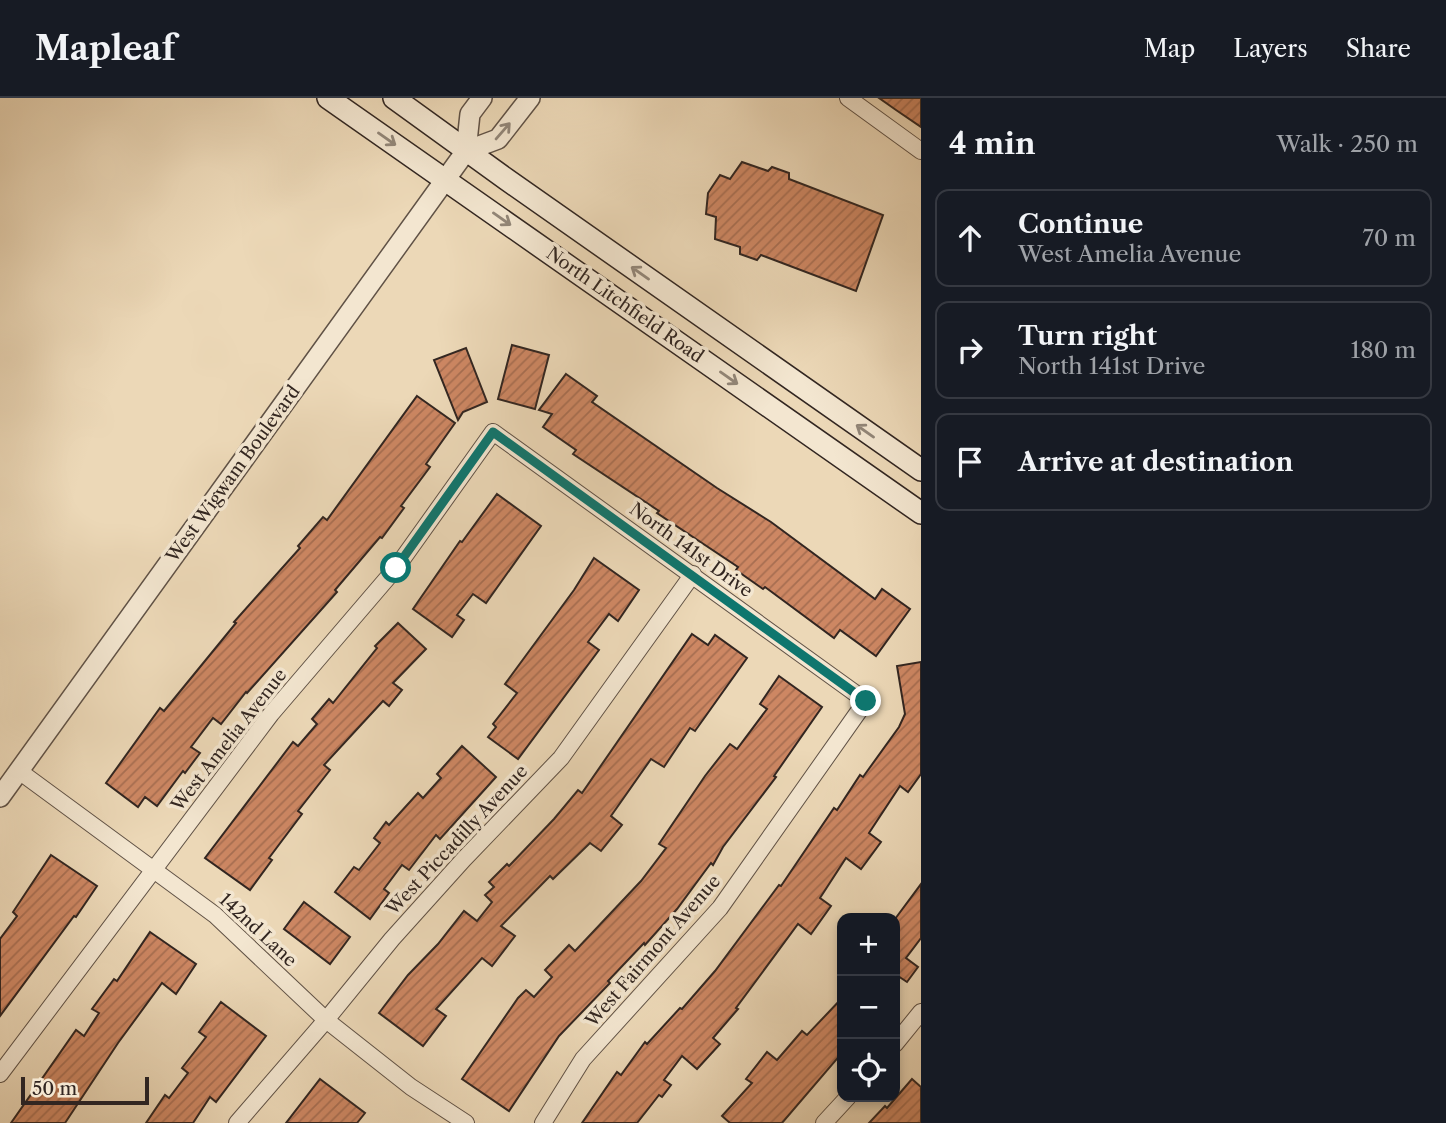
<!DOCTYPE html>
<meta charset="utf-8">
<style>
:root{--surface:#171b24;--page:#242831;--text:#f1f3f6;--muted:#9ea1a6;--line:#363941}
body{margin:0;font-family:"Libre Caslon Text",serif;background:var(--page);color:var(--text)}
.controls{position:absolute;right:21px;bottom:21px;display:grid;overflow:hidden;border-radius:14px;box-shadow:0 4px 10px #0003}
.controls button{width:63px;height:63px;display:grid;place-items:center;padding:0;border:0;border-bottom:2px solid var(--line);background:var(--surface);color:var(--text);font:35px sans-serif}
.scale{position:absolute;left:21px;bottom:18px;width:128px;box-sizing:border-box;padding-left:7px;border:4px solid #322621;border-top:0;font-size:19px;line-height:24px;white-space:nowrap;color:#322621;-webkit-text-stroke:5px #f3e6d0;paint-order:stroke}
.stop{position:absolute;width:21px;height:21px;margin:-16px;border:5px solid #0f766e;border-radius:50%;background:#fff}
.stop.end{background:#0f766e;border-color:#fff;box-shadow:0 2px 7px #0008}
.list{margin:0;padding:0;list-style:none}
h2{display:flex;justify-content:space-between;align-items:center;height:91px;margin:0;padding:0 28px;font-size:30px}
h2 small{font-size:23px;font-weight:400;color:var(--muted)}
.list li{display:grid;grid-template-columns:46px 1fr auto;gap:21px;align-items:center;box-sizing:border-box;height:98px;margin:0 14px 14px;padding:0 14px;border:2px solid var(--line);border-radius:14px}
.list b{display:block;font-size:26px;white-space:nowrap}
.list p{margin:0;font-size:23px;white-space:nowrap;color:var(--muted)}
.list em{font-size:23px;font-style:normal;color:var(--muted)}
.icon{flex:none;width:38px;height:38px;fill:none;stroke:currentColor;stroke-width:2;stroke-linecap:round;stroke-linejoin:round}
.map{position:relative;flex:none;width:921px;height:1025px;overflow:hidden}
header{display:flex;align-items:center;gap:42px;box-sizing:border-box;height:98px;padding:0 35px;background:var(--surface);border-bottom:2px solid var(--line)}
header strong{font-size:33px}
nav{display:flex;gap:38px;margin-inline-start:auto;font-size:24px}
main{display:flex}
aside{flex:1;background:var(--surface)}
.map>svg:first-child{display:block}
</style>
<header>
<strong>Mapleaf</strong>
<nav><a>Map</a><a>Layers</a><a>Share</a></nav>
</header>
<main>
<div class="map">
<svg width="921" height="1025" viewBox="0 0 921 1025">
<defs>
<pattern id="building-hatch" width="6" height="6" patternUnits="userSpaceOnUse" patternTransform="scale(1.75)"><rect width="6" height="6" fill="#cd8763"/><path d="M-1 1l2-2M0 6l6-6M5 7l2-2" fill="none" stroke="#a76e51"/></pattern>
</defs>
<rect width="100%" height="100%" fill="#ecd8b7"/>
<filter id="stains"><feTurbulence type="fractalNoise" baseFrequency=".00286" numOctaves="4"/><feColorMatrix values="0 0 0 0 .2 0 0 0 0 .09 0 0 0 0 .02 0 0 0 .5 -.17"/></filter>
<radialGradient id="worn" r=".72"><stop offset=".6" stop-color="#630" stop-opacity="0"/><stop offset="1" stop-color="#630" stop-opacity=".3"/></radialGradient>
<!-- building -->
<g fill="url(#building-hatch)" stroke="#322621" stroke-width="2">
<polygon points="879,0 921,0 921,29 896,12"/>
<polygon points="742,64 768,73 772,69 789,75 789,81 883,117 856,193 761,157 757,162 740,156 740,149 715,141 716,119 706,116 708,95 720,77 730,81"/>
<polygon points="512,247 549,257 535,311 498,301"/>
<polygon points="466,250 487,304 463,314 458,322 434,262"/>
<polygon points="566,276 597,298 592,304 717,390 771,424 875,501 882,491 910,511 876,558 840,532 834,540 765,489 763,491 736,472 738,469 657,415 659,413 573,356 576,352 543,329 552,316 539,312"/>
<polygon points="417,298 455,325 426,366 430,369 401,408 404,410 382,440 380,439 335,492 337,494 247,595 246,594 221,626 213,620 191,649 200,655 185,675 183,673 157,708 145,699 138,709 106,685 160,610 164,613 236,525 234,524 300,450 298,448 323,419 327,422"/>
<polygon points="497,396 541,428 486,505 473,496 457,517 464,522 452,539 413,511 460,443 462,444"/>
<polygon points="594,460 639,492 618,523 609,516 588,544 599,552 518,661 488,639 496,629 493,626 517,595 505,586 574,492"/>
<polygon points="398,525 426,551 393,585 402,592 389,608 383,603 324,667 330,672 298,713 302,716 269,760 272,762 250,792 205,760 293,644 298,648 317,626 312,621 329,601 333,605 377,550 375,548"/>
<polygon points="692,536 708,547 715,537 747,560 695,633 690,630 664,669 651,661 611,718 622,727 601,753 590,745 553,781 550,778 501,828 515,838 492,868 482,860 436,911 446,918 423,948 379,915 408,877 438,846 464,813 477,823 492,804 485,797 494,789 489,784 507,766 509,768 554,721 578,692 582,695"/>
<polygon points="921,564 921,676 908,694 900,688 869,735 881,744 861,771 846,760 820,800 831,808 811,836 798,826 736,910 738,911 713,940 720,946 697,971 682,958 664,982 671,987 662,999 659,997 637,1025 582,1025 617,974 621,977 645,944 647,946 680,910 682,911 715,873 779,787 781,788 834,710 837,712 860,677 863,679 899,629 905,616 897,568"/>
<polygon points="779,578 822,609 774,678 776,679 723,749 713,767 711,765 677,811 645,847 644,845 608,883 610,885 559,938 509,1013 462,981 518,900 526,892 534,899 552,879 545,872 569,847 575,853 641,783 666,750 659,746 705,678 730,646 737,651 767,611 760,606"/>
<polygon points="462,648 496,679 440,741 436,737 409,772 402,767 384,791 389,795 370,821 335,794 354,769 359,772 380,745 374,740 386,724 389,727 418,695 423,700 441,680 437,676"/>
<polygon points="51,757 97,788 76,819 74,818 0,918 0,841 17,818 13,814"/>
<polygon points="921,786 921,840 906,860 918,869 907,884 895,876 895,821"/>
<polygon points="304,804 350,839 330,866 284,831"/>
<polygon points="150,834 196,866 176,896 162,885 118,945 65,1025 11,1025 76,932 84,938 99,915 92,911 114,881 117,883"/>
<polygon points="842,900 842,955 782,1025 730,1025 722,1018 752,985 746,981 767,954 777,962 802,933 807,937"/>
<polygon points="221,904 266,938 216,1004 210,999 193,1025 146,1025 165,997 169,1000 188,975 182,970 206,939 199,934"/>
<polygon points="320,981 365,1015 357,1025 286,1025"/>
<polygon points="912,981 921,989 921,1025 869,1025 885,1008 887,1010"/>
</g>
<g fill="none" stroke-linecap="round" stroke-linejoin="round">
<defs>
<g id="minor">
<polyline points="848,0 921,53"/>
<polyline points="19,673 215,817 326,922 411,989 466,1025"/>
<polyline points="895,946 921,914"/>
<polyline points="0,976 271,616 396,470 493,334 866,603 720,810 583,961 543,1025"/>
<polyline points="237,1025 326,922 392,841 464,761 561,660 693,476"/>
<polyline points="824,1025 848,999"/>
</g>
<g id="tertiary">
<polyline points="466,53 498,41 530,0"/>
<polyline points="0,699 466,53 470,16 482,0"/>
</g>
<g id="secondary">
<polyline points="328,0 921,415"/>
<polyline points="394,0 506,81 921,372"/>
</g>
</defs>
<!-- minor casing -->
<use href="#minor" stroke="#605246" stroke-width="18"/>
<!-- tertiary casing -->
<use href="#tertiary" stroke="#605246" stroke-width="22"/>
<!-- secondary casing -->
<use href="#secondary" stroke="#322621" stroke-width="24"/>
<!-- minor -->
<use href="#minor" stroke="#f3e6d0" stroke-width="16"/>
<!-- tertiary -->
<use href="#tertiary" stroke="#f3e6d0" stroke-width="19"/>
<!-- secondary -->
<use href="#secondary" stroke="#f3e6d0" stroke-width="21"/>
</g>
<!-- one-way arrows -->
<defs><path id="oneway-shaft" d="M-6 0H5M1.5-3L5.5 0L1.5 3" fill="none" stroke-width="1.6" stroke-linecap="round" stroke-linejoin="round" transform="scale(1.75)"/></defs>
<g stroke="#928678">
<use href="#oneway-shaft" transform="translate(503 33) rotate(-49)"/>
<use href="#oneway-shaft" transform="translate(387 41) rotate(35)"/>
<use href="#oneway-shaft" transform="translate(502 121) rotate(35)"/>
<use href="#oneway-shaft" transform="translate(640 175) rotate(-145)"/>
<use href="#oneway-shaft" transform="translate(729 280) rotate(35)"/>
<use href="#oneway-shaft" transform="translate(865 333) rotate(-145)"/>
</g>
<g fill="none" stroke-linecap="round" stroke-linejoin="round">
<!-- route -->
<polyline stroke="#0f766e" stroke-width="9" points="396,470 493,334 866,603"/>
</g>
<g text-anchor="middle" dominant-baseline="central" stroke-width="7" stroke-linejoin="round" paint-order="stroke">
<!-- street labels -->
<g font-size="18" fill="#322621" stroke="#f3e6d0">
<text transform="translate(625 207) rotate(35)">North Litchfield Road</text>
<text transform="translate(233 376) rotate(-54)">West Wigwam Boulevard</text>
<text transform="translate(691 452) rotate(36)">North 141st Drive</text>
<text transform="translate(229 642) rotate(-52)">West Amelia Avenue</text>
<text transform="translate(457 742) rotate(-47)">West Piccadilly Avenue</text>
<text transform="translate(258 832) rotate(43)">142nd Lane</text>
<text transform="translate(653 853) rotate(-49)">West Fairmont Avenue</text>
</g>
</g>
<rect width="100%" height="100%" filter="url(#stains)"/>
<rect width="100%" height="100%" fill="url(#worn)"/>
</svg>
<div class="controls">
<button>+</button>
<button>−</button>
<button><svg class="icon" aria-label="locate" viewBox="0 0 24 24"><circle cx="12" cy="12" r="6"/><path d="M12 2v4M12 18v4M2 12h4M18 12h4"/></svg></button>
</div>
<div class="scale">50 m</div>
<div class="stop" style="left:396px;top:470px"></div>
<div class="stop end" style="left:866px;top:603px"></div>
</div>
<aside>
<h2>4 min<small>Walk · 250 m</small></h2>
<ul class="list">
<li><svg class="icon" aria-label="ahead" viewBox="0 0 24 24"><path d="M12 20V5M6 11l6-6 6 6"/></svg><div><b>Continue</b><p>West Amelia Avenue</p></div><em>70 m</em></li>
<li><svg class="icon" aria-label="right" viewBox="0 0 24 24"><path d="M7 20v-9h11M14 6l5 5-5 5"/></svg><div><b>Turn right</b><p>North 141st Drive</p></div><em>180 m</em></li>
<li><svg class="icon" aria-label="arrive" viewBox="0 0 24 24"><path d="M6 21V4h12l-3 4 3 4H6"/></svg><div><b>Arrive at destination</b></div></li>
</ul>
</aside>
</main>
